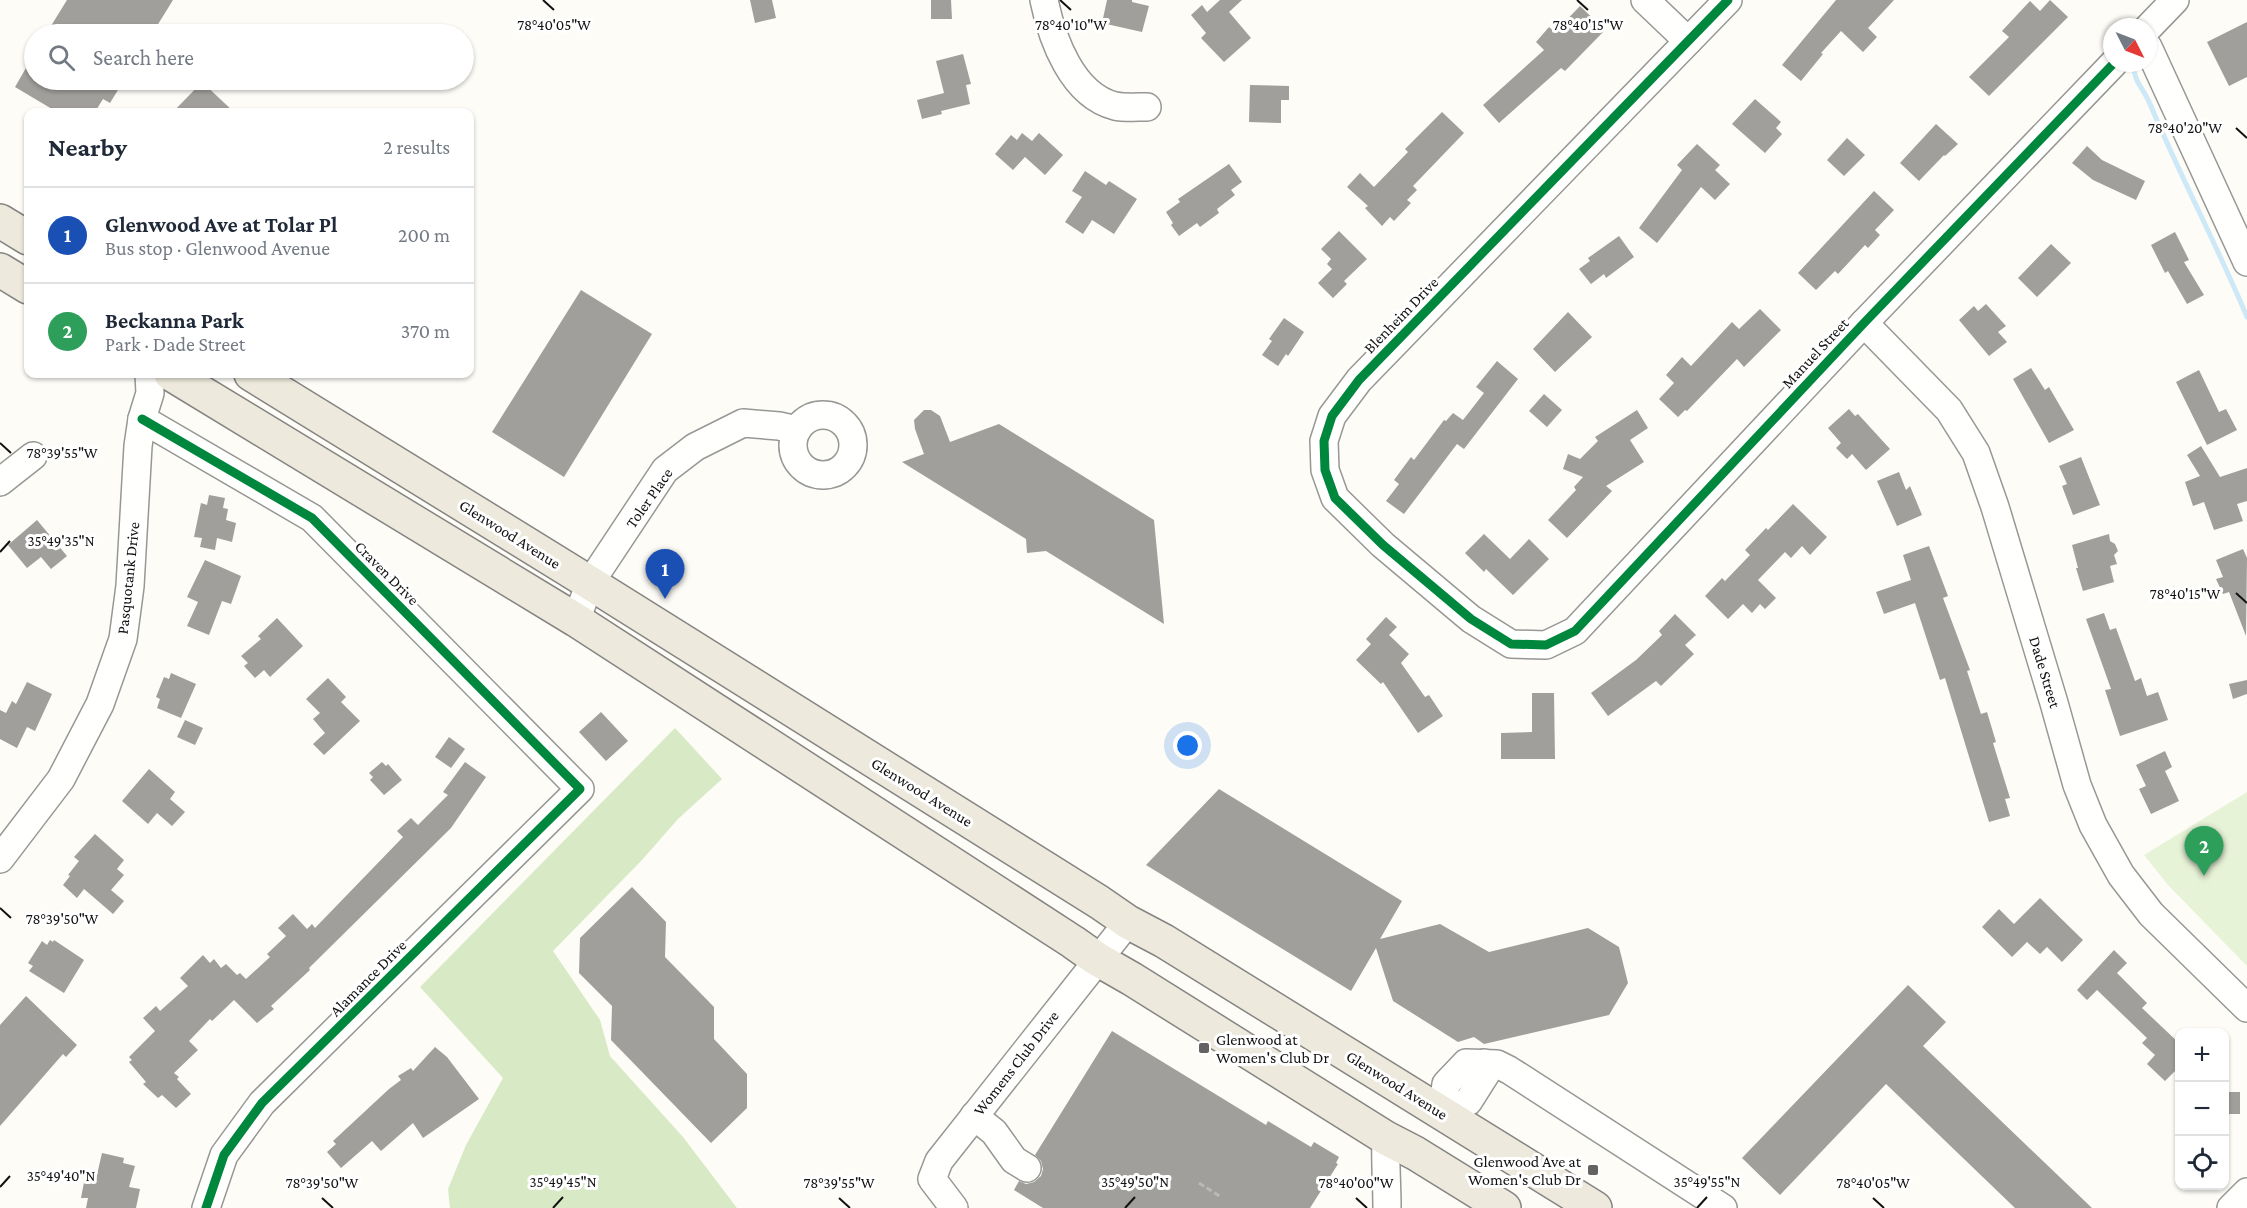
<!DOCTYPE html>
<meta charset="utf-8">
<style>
:root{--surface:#fff;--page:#f6f6f7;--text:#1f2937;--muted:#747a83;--line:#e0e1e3;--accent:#646362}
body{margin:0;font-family:"Crimson Pro",serif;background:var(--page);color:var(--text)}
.controls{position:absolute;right:18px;bottom:18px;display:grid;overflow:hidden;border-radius:12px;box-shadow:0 2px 4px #0004}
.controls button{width:54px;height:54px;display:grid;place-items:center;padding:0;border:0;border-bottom:2px solid var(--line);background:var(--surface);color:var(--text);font:30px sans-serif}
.compass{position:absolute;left:2103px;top:18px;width:54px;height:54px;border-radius:50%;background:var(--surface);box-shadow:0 2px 4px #0004;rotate:132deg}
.you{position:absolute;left:1188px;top:746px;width:21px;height:21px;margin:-15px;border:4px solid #fff;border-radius:50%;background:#1a73e8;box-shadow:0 0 0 9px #1a73e833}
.badge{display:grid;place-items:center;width:39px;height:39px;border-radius:50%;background:var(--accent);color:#fff;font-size:20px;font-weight:700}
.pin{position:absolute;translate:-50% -50px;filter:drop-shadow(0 2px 3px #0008)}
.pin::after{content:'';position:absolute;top:32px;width:21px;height:18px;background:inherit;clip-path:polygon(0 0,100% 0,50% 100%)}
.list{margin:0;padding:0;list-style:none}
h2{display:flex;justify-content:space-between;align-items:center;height:78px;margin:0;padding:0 24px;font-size:26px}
h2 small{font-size:20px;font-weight:400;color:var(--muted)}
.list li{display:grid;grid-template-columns:39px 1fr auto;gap:18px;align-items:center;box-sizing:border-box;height:96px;padding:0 24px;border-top:2px solid var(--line)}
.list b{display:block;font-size:22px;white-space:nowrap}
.list p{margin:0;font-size:20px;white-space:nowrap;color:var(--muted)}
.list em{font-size:20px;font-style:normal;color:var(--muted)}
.icon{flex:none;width:33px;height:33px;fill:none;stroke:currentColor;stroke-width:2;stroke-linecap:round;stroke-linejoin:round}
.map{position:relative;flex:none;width:2247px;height:1208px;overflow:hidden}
.search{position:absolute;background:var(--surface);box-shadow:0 2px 4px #0004;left:24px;top:24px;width:450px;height:66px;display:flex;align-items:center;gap:15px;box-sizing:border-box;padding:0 21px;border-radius:33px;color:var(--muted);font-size:22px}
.panel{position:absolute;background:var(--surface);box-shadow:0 2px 4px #0004;left:24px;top:108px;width:450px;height:270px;border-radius:12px}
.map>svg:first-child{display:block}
</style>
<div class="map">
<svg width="2247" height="1208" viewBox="0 0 2247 1208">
<rect width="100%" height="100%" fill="#fdfcf7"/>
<!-- green -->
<polygon fill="#e7f3d7" points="2247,792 2247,966 2168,885 2144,855"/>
<!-- forest -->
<polygon fill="#d8eac5" points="675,728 722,779 678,819 642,860 553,951 600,1020 610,1056 683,1137 737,1208 450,1208 448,1189 466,1145 503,1078 420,987"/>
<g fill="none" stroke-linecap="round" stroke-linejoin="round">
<!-- stream -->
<path stroke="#cde8f7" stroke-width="5" d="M2133 63C2134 83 2143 87 2150 104 2180 176 2217 245 2247 317"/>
</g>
<!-- building -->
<g fill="#a19f9c">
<polygon points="67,0 173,0 152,34 46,34"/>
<polygon points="750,0 772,0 776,18 755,23"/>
<polygon points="931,0 951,0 952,19 931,19"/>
<polygon points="1107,0 1132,0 1132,2 1149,6 1142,32 1102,23"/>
<polygon points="1220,0 1242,0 1229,12 1251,38 1224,62 1201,38 1206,33 1191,15 1202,5 1207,12"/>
<polygon points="1836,0 1894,0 1868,28 1877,37 1863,52 1841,31 1821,53 1823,54 1801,81 1782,65"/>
<polygon points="2050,0 2068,17 1989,96 1969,77 2009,37 2002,31 2030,1 2040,11"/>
<polygon points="1580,6 1605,30 1565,71 1561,68 1499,123 1483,105 1544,50 1536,42 1549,27 1555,32"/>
<polygon points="2247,22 2247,77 2229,86 2207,42"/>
<polygon points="34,54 34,80 124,80 110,103 103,99 95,112 57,112 15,87"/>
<polygon points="963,54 971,84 966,85 970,104 941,111 942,114 922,119 917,100 944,93 936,61"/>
<polygon points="202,82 234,112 173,112"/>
<polygon points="1250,85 1289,86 1289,100 1281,100 1281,123 1249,122"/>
<polygon points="1755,99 1781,122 1776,128 1782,134 1765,153 1732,124"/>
<polygon points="1442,112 1464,133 1413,186 1417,190 1407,200 1411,203 1394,221 1390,217 1382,226 1365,208 1368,206 1347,187 1360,173 1374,187 1408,152 1405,149"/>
<polygon points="1936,124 1958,144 1945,156 1944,155 1919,181 1900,163"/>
<polygon points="1022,133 1032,141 1039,133 1063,155 1045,175 1025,157 1013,170 995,154 1011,135 1017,140"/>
<polygon points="1847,138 1865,155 1844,176 1827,160"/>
<polygon points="1697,144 1720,165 1715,170 1730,184 1715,200 1701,187 1657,243 1639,228 1682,170 1677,165"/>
<polygon points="2087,146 2102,160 2145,181 2136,200 2093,180 2072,163"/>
<polygon points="1229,164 1242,182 1231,190 1235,195 1217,209 1219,213 1200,227 1197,223 1179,236 1171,225 1173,223 1166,212 1180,202 1178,199"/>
<polygon points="1085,171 1106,185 1109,181 1137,199 1114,234 1092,220 1083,234 1065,222 1082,197 1072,191"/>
<polygon points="1874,191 1894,210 1875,230 1880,235 1868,248 1865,245 1838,274 1835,271 1816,290 1798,273"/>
<polygon points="1339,231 1367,259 1344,281 1347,284 1333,298 1318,283 1332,269 1327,264 1331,259 1321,249"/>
<polygon points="2175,232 2189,260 2184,262 2204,295 2187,304 2168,271 2165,273 2151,245"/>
<polygon points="1619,236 1634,257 1606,278 1604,274 1591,284 1579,269 1590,261 1588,258"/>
<polygon points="2051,244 2071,263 2037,297 2018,278"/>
<polygon points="581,290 652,334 564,477 492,432"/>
<polygon points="1986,304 2006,326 1998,332 2007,342 1989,356 1959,320 1974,306 1978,311"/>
<polygon points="1760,309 1781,330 1744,367 1737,359 1687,411 1685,410 1678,417 1659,399 1674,383 1666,375 1682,357 1691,366 1732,322 1739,329"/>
<polygon points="1568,312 1592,337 1555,372 1533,349"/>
<polygon points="1284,318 1304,332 1288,356 1286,354 1278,366 1262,355 1272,341 1269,339"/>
<polygon points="1497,361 1518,379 1464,449 1457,444 1404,514 1386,501 1399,484 1394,480 1411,457 1414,460 1444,420 1446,421 1453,413 1463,420 1484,393 1476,387"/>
<polygon points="2031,368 2045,390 2049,387 2074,430 2049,443 2013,379"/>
<polygon points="2199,370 2219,412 2226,409 2237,430 2207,445 2176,382"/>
<polygon points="1544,394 1562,410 1547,427 1529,411"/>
<polygon points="1849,409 1855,416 1858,414 1890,449 1866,470 1852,454 1847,459 1836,448 1841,443 1828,428"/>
<polygon points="924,410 931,410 940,416 950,442 999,424 1154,520 1164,624 1046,551 1027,553 1026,539 902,462 924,454 915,429 914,420"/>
<polygon points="1637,410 1648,428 1630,440 1644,462 1606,486 1612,491 1567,538 1548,520 1576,490 1574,487 1583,477 1563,469 1568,454 1580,459 1598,441 1595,437"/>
<polygon points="2201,446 2220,477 2247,468 2247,501 2237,504 2243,521 2214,530 2204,502 2193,506 2185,482 2200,476 2187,455"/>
<polygon points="2081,457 2100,505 2073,515 2062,486 2067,484 2059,466"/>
<polygon points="1899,472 1906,490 1910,486 1922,515 1897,526 1877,481"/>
<polygon points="209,495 225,498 223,508 228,509 226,520 236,523 232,542 217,538 215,550 200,547 202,538 194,537 201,503 207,505"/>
<polygon points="1793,504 1827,537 1810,555 1802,546 1791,558 1785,552 1758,580 1776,598 1765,609 1760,604 1752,613 1743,604 1728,619 1705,596 1722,578 1725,581 1750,555 1745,550 1766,528 1768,530"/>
<polygon points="37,520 67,556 51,569 41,557 27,568 8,545"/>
<polygon points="1484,534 1510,559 1529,539 1549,559 1513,595 1486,569 1484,572 1465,553"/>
<polygon points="2109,534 2110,541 2115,544 2118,551 2114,555 2117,564 2110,566 2114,582 2083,591 2076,568 2078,568 2072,545"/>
<polygon points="1929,546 1948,596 1943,598 1970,670 1967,671 1981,714 1987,712 1996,742 1993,743 2010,798 2005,799 2010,816 1989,822 1945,678 1940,680 1915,603 1884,614 1876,592 1911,580 1903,555"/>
<polygon points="2243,549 2247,558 2246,636 2229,592 2223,594 2216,579 2223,577 2216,560"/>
<polygon points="205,560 241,576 231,604 222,601 209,635 187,626 198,602 187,597"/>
<polygon points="2104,613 2110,630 2116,628 2135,681 2141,678 2147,696 2158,692 2168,720 2120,736 2105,690 2111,689 2086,619"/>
<polygon points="1675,614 1696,635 1685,645 1694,654 1661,686 1656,681 1608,716 1591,693 1636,660 1662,635 1659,631"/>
<polygon points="1386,617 1397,627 1389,635 1409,654 1401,663 1425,697 1429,695 1443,716 1418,733 1383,682 1381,684 1356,660 1371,644 1366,639"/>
<polygon points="277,618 303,646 270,677 264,670 255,678 244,666 248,663 241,656 261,639 258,636"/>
<polygon points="171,673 196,684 181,718 157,708 160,699 156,697 164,677 169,679"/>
<polygon points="328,678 346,697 341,702 360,721 324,755 313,744 325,733 313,719 320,713 306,699"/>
<polygon points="2247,680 2247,694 2233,699 2229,684"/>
<polygon points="27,682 52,694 35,731 27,727 17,748 0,739 0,710 6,713 12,701 16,704"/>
<polygon points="1532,693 1554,693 1555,759 1501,759 1501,733 1532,732"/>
<polygon points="601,712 628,741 606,761 579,732"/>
<polygon points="185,720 203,728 195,745 177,737"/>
<polygon points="449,737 465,749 451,768 435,757"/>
<polygon points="2165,751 2172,767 2165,771 2179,801 2151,814 2139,789 2146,786 2136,765"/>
<polygon points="382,762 386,766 388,764 402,780 384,795 370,780 373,777 369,773"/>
<polygon points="465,762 486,777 451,828 309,968 310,970 271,1006 274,1009 257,1023 234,1000 212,1021 210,1019 189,1041 198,1050 174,1073 179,1077 177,1079 191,1094 176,1108 162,1095 158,1098 143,1084 146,1082 129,1062 132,1060 129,1057 155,1031 143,1018 156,1006 160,1011 188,986 180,978 203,955 210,963 214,959 221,968 226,964 237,975 240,973 246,979 270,957 267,954 286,936 278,928 293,914 307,929 312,924 315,928 403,837 397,831 411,818 418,825 448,795 443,792"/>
<polygon points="149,769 175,792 170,799 185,812 172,826 157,813 148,824 122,801"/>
<polygon points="1219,789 1402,901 1380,939 1440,924 1489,952 1588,928 1619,947 1628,983 1609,1015 1484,1044 1474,1037 1458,1042 1393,1001 1376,948 1351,991 1146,865"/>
<polygon points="95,834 124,860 117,869 124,875 111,890 124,901 113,914 84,889 77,898 63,885 70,876 68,875 79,861 74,857"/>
<polygon points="632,887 666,922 665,957 714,1007 714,1039 747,1074 747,1108 711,1143 611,1040 612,1006 579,973 580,938"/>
<polygon points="2040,898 2083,940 2062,962 2047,947 2040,954 2027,942 2012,957 1982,927 1999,909 2014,924"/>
<polygon points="50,940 53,942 54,940 84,960 64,993 29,971 33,966 28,963 42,941 47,945"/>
<polygon points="2114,950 2127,963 2117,973 2147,1003 2142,1008 2180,1044 2180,1066 2165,1081 2147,1064 2155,1055 2142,1043 2147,1038 2097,990 2087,1000 2077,990"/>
<polygon points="1908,985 1946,1022 1923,1046 2092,1208 2015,1208 1886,1084 1780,1195 1742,1158"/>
<polygon points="26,996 77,1045 66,1057 63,1054 0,1126 0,1025"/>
<polygon points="1112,1031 1266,1125 1268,1121 1311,1147 1314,1142 1339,1157 1336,1163 1338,1164 1310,1208 1043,1208 1014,1190 1019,1181 1026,1184 1034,1182 1041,1176 1043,1169 1041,1161 1035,1155"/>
<polygon points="435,1047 447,1057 479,1099 423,1138 413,1123 381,1151 372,1141 341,1168 327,1152 336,1144 333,1141 389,1089 401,1080 398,1076 411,1068 413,1071"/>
<rect x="2224" y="1092" width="16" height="22"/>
<polygon points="102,1153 124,1158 123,1163 135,1166 129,1187 140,1189 136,1208 86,1208 88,1198 81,1198 85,1177 96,1179"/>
</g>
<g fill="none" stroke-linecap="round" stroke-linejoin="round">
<defs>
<g id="minor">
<path d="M1044 0C1052 39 1072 95 1115 106 1124 108 1137 107 1147 107"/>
<polyline points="1645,0 1688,41"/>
<polyline points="1728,0 1359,380 1332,416 1324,441 1325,470 1335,498 1383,545 1471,619 1511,644 1546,645 1575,631 1864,323 2114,63"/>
<polyline points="2148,28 2175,0"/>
<polyline points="2148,47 2247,262"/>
<polyline points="1864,323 1949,410 1976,453 1995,507 2054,703 2077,785 2093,825 2121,875 2151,914 2247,1008"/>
<circle cx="823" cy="445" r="30"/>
<polyline points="142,419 312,518 580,789 262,1103 224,1155 206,1208"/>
<polyline points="0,482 33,456"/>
<polyline points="576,620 590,583 665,470 695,447 743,423 779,426 797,430"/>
<polyline points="0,859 61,779 100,704 123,639 130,586 138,446 142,419 150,393 149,374"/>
<polyline points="1442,1112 1446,1084 1466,1063 1497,1064 1509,1070 1723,1208"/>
<polyline points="1442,1112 1468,1102 1487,1072 1484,1063"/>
<polyline points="974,1116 994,1132 1014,1160 1027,1168"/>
<path d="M1386 1138C1385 1161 1387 1184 1387 1208"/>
<polyline points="954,1208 932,1179 939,1161 1128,922"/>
<polyline points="2231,1208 2247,1192"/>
</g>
<g id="major">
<polyline points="0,221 28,238"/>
<polyline points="0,270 28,287"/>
<polyline points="171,374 576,620 1073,942 1097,959 1132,979 1386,1138 1415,1153 1504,1208"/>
<polyline points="251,374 590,583 1099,902 1128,922 1164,941 1595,1208"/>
</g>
</defs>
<!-- minor casing -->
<use href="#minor" stroke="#979795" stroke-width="30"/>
<!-- major casing -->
<use href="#major" stroke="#858482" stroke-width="36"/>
<!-- path -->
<polyline stroke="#b9b9b8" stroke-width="3" stroke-dasharray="6 3" stroke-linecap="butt" points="1199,1183 1221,1197"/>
<!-- minor -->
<use href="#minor" stroke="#fffffe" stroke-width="27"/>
<!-- major -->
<use href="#major" stroke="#ede9dc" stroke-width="33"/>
<defs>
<g id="cycleway">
<polyline points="1728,0 1359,380 1332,416 1324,441 1325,470 1335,498 1383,545 1471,619 1511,644 1546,645 1575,631 1864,323 2114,63"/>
<polyline points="142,419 312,518 580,789 262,1103 224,1155 206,1208"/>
</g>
</defs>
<!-- cycleway casing -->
<use href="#cycleway" stroke="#fff" stroke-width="13"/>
<!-- cycleway -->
<use href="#cycleway" stroke="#00873e" stroke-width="9"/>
</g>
<!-- ticks -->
<path fill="none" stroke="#111" stroke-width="2" d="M543 0 554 10M1060 0 1071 10M1577 0 1588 10M2236 128 2247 138M0 443 11 453M0 552 10 541M2236 593 2247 603M0 908 11 918M0 1187 10 1176M322 1198 333 1208M839 1198 850 1208M1356 1198 1367 1208M1873 1198 1884 1208M553 1208 563 1197M1125 1208 1135 1197M1697 1208 1707 1197"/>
<!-- markers -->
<g fill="#646362" stroke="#fff" stroke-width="2">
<rect x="1198" y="1042" width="12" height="12" rx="3"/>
<rect x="1587" y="1164" width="12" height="12" rx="3"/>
</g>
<g text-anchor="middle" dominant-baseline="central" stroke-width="6" stroke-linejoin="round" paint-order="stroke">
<!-- street labels -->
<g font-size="16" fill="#111" stroke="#fff">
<text transform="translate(1401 315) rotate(-46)">Blenheim Drive</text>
<text transform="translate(1815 353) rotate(-47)">Manuel Street</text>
<text transform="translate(649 498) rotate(-55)">Toler Place</text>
<text transform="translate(510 534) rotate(32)">Glenwood Avenue</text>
<text transform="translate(387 573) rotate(45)">Craven Drive</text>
<text transform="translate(128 578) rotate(-84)">Pasquotank Drive</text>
<text transform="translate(2045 672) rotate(73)">Dade Street</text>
<text transform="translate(922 792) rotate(32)">Glenwood Avenue</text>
<text transform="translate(368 978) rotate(-45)">Alamance Drive</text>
<text transform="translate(1016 1063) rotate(-52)">Womens Club Drive</text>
<text transform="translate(1397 1085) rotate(32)">Glenwood Avenue</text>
</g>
<!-- poi labels -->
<g font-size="16" fill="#111" stroke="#fff" text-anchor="start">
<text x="1216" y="1039">Glenwood at<tspan x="1216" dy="18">Women's Club Dr</tspan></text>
<text x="1581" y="1161" text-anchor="end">Glenwood Ave at<tspan x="1581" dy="18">Women's Club Dr</tspan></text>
</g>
</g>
<g font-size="15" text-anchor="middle" fill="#111" stroke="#fff" stroke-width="6" stroke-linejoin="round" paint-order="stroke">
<text x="1588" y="30">78°40'15"W</text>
<text x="554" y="30">78°40'05"W</text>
<text x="1071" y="30">78°40'10"W</text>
<text x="2185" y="133">78°40'20"W</text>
<text x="62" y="458">78°39'55"W</text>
<text x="61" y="546">35°49'35"N</text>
<text x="2185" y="599">78°40'15"W</text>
<text x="62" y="924">78°39'50"W</text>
<text x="61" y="1181">35°49'40"N</text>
<text x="563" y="1187">35°49'45"N</text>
<text x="1135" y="1187">35°49'50"N</text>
<text x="1707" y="1187">35°49'55"N</text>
<text x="322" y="1188">78°39'50"W</text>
<text x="839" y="1188">78°39'55"W</text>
<text x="1356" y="1188">78°40'00"W</text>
<text x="1873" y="1188">78°40'05"W</text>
</g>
</svg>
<div class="controls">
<button>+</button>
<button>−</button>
<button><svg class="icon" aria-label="locate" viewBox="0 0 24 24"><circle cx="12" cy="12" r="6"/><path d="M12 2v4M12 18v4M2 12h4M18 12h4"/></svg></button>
</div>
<svg class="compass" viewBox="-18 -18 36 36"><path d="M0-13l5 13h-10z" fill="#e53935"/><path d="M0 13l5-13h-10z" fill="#747a83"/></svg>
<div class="you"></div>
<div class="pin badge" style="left:665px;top:599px;background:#1a4fb4">1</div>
<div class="pin badge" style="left:2204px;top:876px;background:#2e9e5b">2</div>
<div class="search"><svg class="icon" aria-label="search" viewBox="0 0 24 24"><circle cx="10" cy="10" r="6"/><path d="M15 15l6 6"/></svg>Search here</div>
<section class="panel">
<h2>Nearby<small>2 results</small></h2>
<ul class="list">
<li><span class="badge" style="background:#1a4fb4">1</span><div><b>Glenwood Ave at Tolar Pl</b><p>Bus stop · Glenwood Avenue</p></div><em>200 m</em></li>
<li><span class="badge" style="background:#2e9e5b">2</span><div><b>Beckanna Park</b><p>Park · Dade Street</p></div><em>370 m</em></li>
</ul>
</section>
</div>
